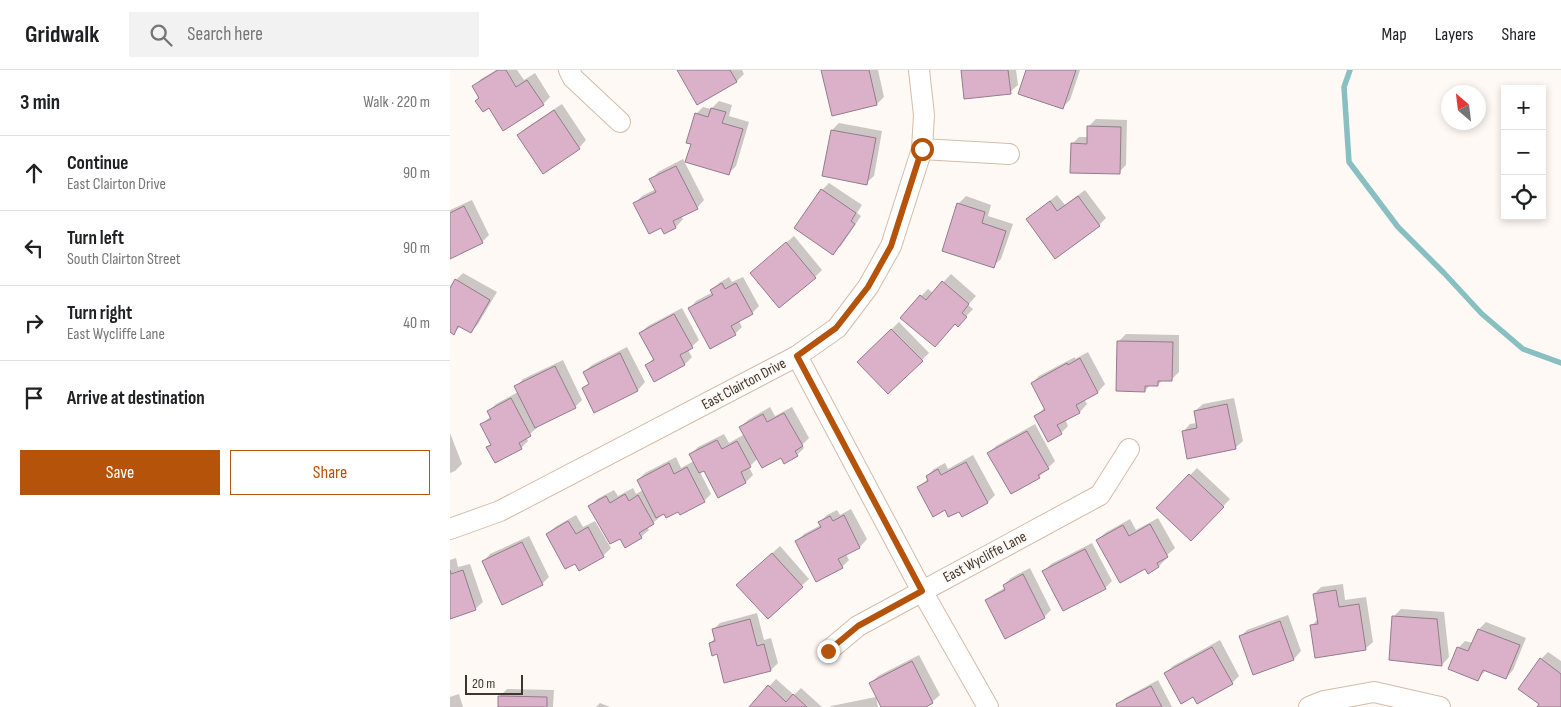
<!DOCTYPE html>
<meta charset="utf-8">
<style>
:root{--surface:#fff;--page:#f2f2f2;--text:#202124;--muted:#757577;--line:#e0e0e0;--accent:#b45309}
body{margin:0;font-family:"Sofia Sans Condensed",sans-serif;background:var(--page);color:var(--text)}
.controls{position:absolute;right:15px;top:15px;display:grid;overflow:hidden;border-radius:0px;box-shadow:0 2px 8px #0003}
.controls button{width:45px;height:45px;display:grid;place-items:center;padding:0;border:0;border-bottom:1px solid var(--line);background:var(--surface);color:var(--text);font:25px sans-serif}
.compass{position:absolute;left:991px;top:15px;width:45px;height:45px;border-radius:50%;background:var(--surface);box-shadow:0 2px 8px #0003;rotate:332deg}
.scale{position:absolute;left:15px;bottom:12px;width:58px;box-sizing:border-box;padding-left:5px;border:2px solid #40352d;border-top:0;font-size:14px;line-height:18px;white-space:nowrap;color:#40352d;-webkit-text-stroke:4px #fff9f5;paint-order:stroke}
.stop{position:absolute;width:15px;height:15px;margin:-11px;border:4px solid #b45309;border-radius:50%;background:#fff}
.stop.end{background:#b45309;border-color:#fff;box-shadow:0 1px 5px #0008}
.list{margin:0;padding:0;list-style:none}
h2{display:flex;justify-content:space-between;align-items:center;height:65px;margin:0;padding:0 20px;font-size:21px}
h2 small{font-size:16px;font-weight:400;color:var(--muted)}
.list li{display:grid;grid-template-columns:32px 1fr auto;gap:15px;align-items:center;box-sizing:border-box;height:75px;padding:0 20px;border-top:1px solid var(--line)}
.list b{display:block;font-size:19px;white-space:nowrap}
.list p{margin:0;font-size:16px;white-space:nowrap;color:var(--muted)}
.list em{font-size:16px;font-style:normal;color:var(--muted)}
.actions{display:flex;gap:10px;padding:15px 20px}
.actions a{flex:1;padding:11px 0;border:1px solid var(--accent);border-radius:0px;text-align:center;font-size:18px;color:var(--accent)}
.actions .main{background:var(--accent);color:#fff}
.icon{flex:none;width:28px;height:28px;fill:none;stroke:currentColor;stroke-width:2;stroke-linecap:round;stroke-linejoin:round}
.map{position:relative;flex:none;width:1111px;height:637px;overflow:hidden}
header{display:flex;align-items:center;gap:30px;box-sizing:border-box;height:70px;padding:0 25px;background:var(--surface);border-bottom:1px solid var(--line)}
header strong{font-size:24px}
nav{display:flex;gap:28px;margin-inline-start:auto;font-size:18px}
.search{width:350px;height:45px;background:var(--page);display:flex;align-items:center;gap:12px;box-sizing:border-box;padding:0 18px;border-radius:0px;color:var(--muted);font-size:19px}
main{display:flex}
aside{flex:1;background:var(--surface)}
.map>svg:first-child{display:block}
</style>
<header>
<strong>Gridwalk</strong>
<div class="search"><svg class="icon" aria-label="search" viewBox="0 0 24 24"><circle cx="10" cy="10" r="6"/><path d="M15 15l6 6"/></svg>Search here</div>
<nav><a>Map</a><a>Layers</a><a>Share</a></nav>
</header>
<main>
<aside>
<h2>3 min<small>Walk · 220 m</small></h2>
<ul class="list">
<li><svg class="icon" aria-label="ahead" viewBox="0 0 24 24"><path d="M12 20V5M6 11l6-6 6 6"/></svg><div><b>Continue</b><p>East Clairton Drive</p></div><em>90 m</em></li>
<li><svg class="icon" aria-label="left" viewBox="0 0 24 24"><path d="M17 20v-9H6M10 6l-5 5 5 5"/></svg><div><b>Turn left</b><p>South Clairton Street</p></div><em>90 m</em></li>
<li><svg class="icon" aria-label="right" viewBox="0 0 24 24"><path d="M7 20v-9h11M14 6l5 5-5 5"/></svg><div><b>Turn right</b><p>East Wycliffe Lane</p></div><em>40 m</em></li>
<li><svg class="icon" aria-label="arrive" viewBox="0 0 24 24"><path d="M6 21V4h12l-3 4 3 4H6"/></svg><div><b>Arrive at destination</b></div></li>
</ul>
<div class="actions"><a class="main">Save</a><a>Share</a></div>
</aside>
<div class="map">
<svg width="1111" height="637" viewBox="0 0 1111 637">
<rect width="100%" height="100%" fill="#fff9f5"/>
<!-- shadow -->
<g fill="#0003">
<polygon points="46,0 67,0 74,10 85,3 100,27 93,34 39,37 24,17 31,9"/>
<polygon points="229,0 292,0 294,4 287,11 248,33"/>
<polygon points="373,0 428,0 434,27 427,34"/>
<polygon points="512,0 566,0 568,15 560,22"/>
<polygon points="577,0 630,0 620,30 613,37"/>
<polygon points="269,31 282,35 279,46 299,52 286,96 279,103 242,73 246,44 253,37 261,39"/>
<polygon points="112,34 136,70 129,78 69,66 76,58"/>
<polygon points="646,49 677,50 676,95 669,102 622,74 629,67 638,67 638,57"/>
<polygon points="389,53 432,61 424,106 416,113 382,60"/>
<polygon points="233,89 254,130 247,138 231,146 233,149 226,157 214,162 211,157 185,133 192,126 206,119 201,110 208,102"/>
<polygon points="379,113 412,135 407,143 411,146 391,176 383,183 346,158 372,120"/>
<polygon points="635,120 656,148 649,155 577,149 607,125 615,135"/>
<polygon points="516,126 541,135 538,146 563,154 551,189 543,196 508,134"/>
<polygon points="22,130 39,165 32,172 0,188 0,140"/>
<polygon points="344,166 372,200 365,207 309,196"/>
<polygon points="13,203 47,222 28,254 21,262 11,256 3,263 0,261 0,220 6,210"/>
<polygon points="501,204 526,226 518,235 523,239 508,255 471,226 478,219 483,223"/>
<polygon points="279,207 282,212 293,207 309,236 302,243 289,251 292,257 285,264 239,239 246,231 263,222 262,220 269,213"/>
<polygon points="232,238 249,270 238,280 242,287 235,294 205,310 197,295 204,288 190,263 198,256"/>
<polygon points="449,252 479,283 438,323 408,292"/>
<polygon points="676,264 729,265 729,302 721,310 713,309 708,315 700,315 695,321 668,272"/>
<polygon points="177,277 195,312 188,320 145,341 134,319 140,312 134,302 142,295"/>
<polygon points="638,282 655,314 648,322 634,329 637,334 630,342 615,349 618,356 611,363 586,346 595,337 582,313 589,306 625,287 625,289"/>
<polygon points="113,290 132,330 125,337 86,356 87,358 76,367 78,371 71,378 38,377 41,374 31,355 41,346 39,341 46,334 68,322 66,317 73,309"/>
<polygon points="784,328 793,371 785,378 733,362 740,354 747,353 745,341 753,334"/>
<polygon points="320,337 325,346 342,337 359,368 352,375 354,378 347,385 308,388 299,397 303,405 296,412 269,426 255,399 250,402 261,424 254,431 210,445 211,446 203,453 197,457 199,460 191,467 170,467 140,436 147,429 164,420 168,426 183,418 186,424 193,420 188,410 195,403 226,387 231,398 244,391 240,385 248,377 274,364 279,373 295,364 291,357 298,350"/>
<polygon points="585,354 605,391 589,407 561,423 539,383 546,376"/>
<polygon points="0,363 12,394 5,401 0,403"/>
<polygon points="523,385 545,425 538,432 509,440 495,439 468,417 478,409 477,406 484,399 495,393 498,399"/>
<polygon points="747,398 780,429 741,470 708,438"/>
<polygon points="401,439 417,469 410,477 396,484 399,490 392,497 347,471 354,464 371,455 370,452 377,445 387,440 390,445"/>
<polygon points="126,445 133,457 145,451 161,478 153,486 129,499 125,492 98,464 105,457"/>
<polygon points="708,448 725,478 715,487 716,489 709,496 647,471 655,463 680,449 686,460"/>
<polygon points="79,466 99,507 92,514 33,492 40,484"/>
<polygon points="642,473 662,511 655,518 594,501 601,494"/>
<polygon points="330,476 359,509 318,547 295,508"/>
<polygon points="6,488 8,497 20,494 33,532 25,539 0,548 0,490"/>
<polygon points="580,498 601,540 594,547 536,531 544,524 556,517 554,515 561,508"/>
<polygon points="893,514 895,530 916,527 923,572 915,579 862,555 868,549 864,524 871,517"/>
<polygon points="951,539 994,542 999,587 992,595 944,546"/>
<polygon points="307,543 314,570 321,568 328,593 321,600 268,583 260,573 265,568 263,560 270,553"/>
<polygon points="838,545 851,581 844,589 804,603 790,567 797,560"/>
<polygon points="1036,552 1076,568 1063,600 1056,608 1036,600 1028,609 1008,578 1015,571 1023,573 1029,559"/>
<polygon points="770,570 789,606 782,613 744,626 716,603 723,596"/>
<polygon points="1098,582 1111,591 1111,637 1089,637 1091,634 1091,589"/>
<polygon points="469,585 490,625 482,632 473,637 433,637 421,613 428,606"/>
<polygon points="326,609 344,625 351,618 372,637 300,637"/>
<polygon points="708,610 722,637 669,637 668,635 675,628"/>
<polygon points="57,619 104,620 103,637 49,637 50,626"/>
<polygon points="9,624 13,637 0,637 0,627"/>
<polygon points="426,627 428,637 380,637 381,636"/>
<polygon points="150,633 160,637 146,637"/>
</g>
<g fill="none" stroke-linecap="round" stroke-linejoin="round">
<!-- stream -->
<polyline stroke="#88bfc1" stroke-width="5.5" points="900,0 894,17 899,92 948,157 994,203 1032,244 1073,279 1111,293"/>
</g>
<!-- building -->
<g fill="#dab1c9" stroke="#967b8b">
<polygon points="48,0 56,0 66,17 77,10 94,35 53,61 39,38 33,42 25,31 29,28 22,16"/>
<polygon points="227,0 280,0 287,12 247,35"/>
<polygon points="371,0 419,0 427,35 382,46"/>
<polygon points="511,0 558,0 561,24 514,29"/>
<polygon points="576,0 626,0 613,39 568,24"/>
<polygon points="261,38 276,42 272,53 293,59 279,105 235,92 241,74 236,73 245,43 258,47"/>
<polygon points="104,40 130,79 93,104 67,65"/>
<polygon points="637,56 671,57 670,104 620,103 621,73 637,74"/>
<polygon points="381,60 426,68 417,115 372,106"/>
<polygon points="226,96 248,139 223,151 226,158 214,164 211,158 199,164 183,133 206,122 199,109"/>
<polygon points="371,119 406,143 401,151 405,154 383,185 344,158"/>
<polygon points="628,126 650,156 605,189 576,149 600,131 607,141"/>
<polygon points="507,133 535,142 532,153 556,161 544,198 492,181"/>
<polygon points="14,136 33,173 0,189 0,143"/>
<polygon points="336,172 366,208 329,238 300,203"/>
<polygon points="5,209 40,230 21,263 8,256 4,265 0,262 0,218"/>
<polygon points="492,211 519,234 512,243 517,247 508,257 505,254 485,277 450,248 470,225 476,230"/>
<polygon points="272,213 275,219 286,213 303,244 281,256 286,265 260,279 238,238 263,225 260,220"/>
<polygon points="224,244 243,278 230,285 235,295 204,312 195,295 204,290 189,263"/>
<polygon points="441,259 473,291 438,324 407,292"/>
<polygon points="667,271 723,272 722,311 708,311 708,316 695,316 695,322 666,321"/>
<polygon points="170,283 188,321 144,343 132,318 139,314 133,302"/>
<polygon points="630,288 648,323 626,335 630,343 607,355 612,364 598,372 584,346 595,340 581,313 617,293 618,295"/>
<polygon points="105,296 126,338 85,358 64,316"/>
<polygon points="61,328 81,366 69,373 72,379 45,393 36,377 41,375 30,354 41,349 37,341"/>
<polygon points="777,334 786,379 737,389 732,361 747,358 744,341"/>
<polygon points="334,343 353,376 345,381 348,386 334,394 331,388 312,398 289,357 313,344 317,352"/>
<polygon points="577,361 599,399 588,405 590,408 561,424 537,383"/>
<polygon points="267,370 272,379 287,371 301,397 291,402 296,413 268,428 254,401 249,403 239,384"/>
<polygon points="516,392 538,433 512,447 509,442 498,447 495,440 483,447 467,417 478,411 476,406 488,399 491,405"/>
<polygon points="219,393 224,404 237,397 255,432 230,445 228,442 216,448 214,444 206,448 187,410"/>
<polygon points="739,404 774,437 741,471 706,438"/>
<polygon points="175,424 179,431 188,425 204,454 189,463 192,468 175,478 170,469 160,474 138,436 156,426 160,433"/>
<polygon points="394,445 410,478 388,489 393,498 366,512 345,471 371,457 368,452 380,446 383,451"/>
<polygon points="118,451 126,464 138,457 154,487 129,501 125,494 115,499 96,464"/>
<polygon points="700,454 718,487 707,493 709,497 698,504 695,499 670,513 646,470 673,455 679,466"/>
<polygon points="72,472 93,515 52,535 32,491"/>
<polygon points="635,479 656,519 613,541 592,501"/>
<polygon points="322,483 353,517 318,549 286,515"/>
<polygon points="0,500 1,504 13,500 26,540 0,549"/>
<polygon points="573,504 595,548 555,569 535,530 555,520 553,515"/>
<polygon points="886,520 889,537 909,534 916,580 865,588 860,555 868,554 863,524"/>
<polygon points="942,546 987,549 992,596 939,590"/>
<polygon points="300,549 307,576 314,574 321,601 274,613 267,584 262,586 259,573 265,571 262,559"/>
<polygon points="830,551 844,590 803,605 789,566"/>
<polygon points="1028,559 1070,575 1056,609 1033,600 1028,611 998,599 1007,577 1018,581"/>
<polygon points="762,577 783,614 747,634 743,627 731,634 714,603"/>
<polygon points="1090,588 1111,604 1111,637 1087,637 1089,634 1068,619"/>
<polygon points="462,591 483,633 476,637 431,637 419,613"/>
<polygon points="318,615 336,632 343,624 357,637 299,637"/>
<polygon points="701,616 712,637 667,637 666,634"/>
<polygon points="48,626 97,627 97,637 48,637"/>
</g>
<g fill="none" stroke-linecap="round" stroke-linejoin="round">
<defs>
<g id="minor">
<polyline points="119,0 123,8 170,52"/>
<polyline points="472,79 559,84"/>
<polyline points="347,286 472,521 538,637"/>
<polyline points="0,459 50,441 347,286 387,258 418,217 441,176 472,79 474,45 469,0"/>
<polyline points="378,581 408,556 650,425 679,379"/>
<polyline points="859,637 874,631 924,622 990,637"/>
</g>
</defs>
<!-- minor casing -->
<use href="#minor" stroke="#d6bba7" stroke-width="22"/>
<!-- minor -->
<use href="#minor" stroke="#fff" stroke-width="20"/>
</g>
<g fill="none" stroke-linecap="round" stroke-linejoin="round">
<!-- route -->
<polyline stroke="#b45309" stroke-width="6" points="378,581 408,556 472,521 347,286 386,258 418,217 441,176 472,79"/>
</g>
<g text-anchor="middle" dominant-baseline="central" stroke-width="4" stroke-linejoin="round" paint-order="stroke">
<!-- street labels -->
<g font-size="15" fill="#40352d" stroke="#fff9f5">
<text transform="translate(294 314) rotate(-28)">East Clairton Drive</text>
<text transform="translate(535 487) rotate(-28)">East Wycliffe Lane</text>
</g>
</g>
</svg>
<div class="controls">
<button>+</button>
<button>−</button>
<button><svg class="icon" aria-label="locate" viewBox="0 0 24 24"><circle cx="12" cy="12" r="6"/><path d="M12 2v4M12 18v4M2 12h4M18 12h4"/></svg></button>
</div>
<svg class="compass" viewBox="-18 -18 36 36"><path d="M0-13l5 13h-10z" fill="#e53935"/><path d="M0 13l5-13h-10z" fill="#757577"/></svg>
<div class="scale">20 m</div>
<div class="stop" style="left:472px;top:79px"></div>
<div class="stop end" style="left:378px;top:581px"></div>
</div>
</main>
